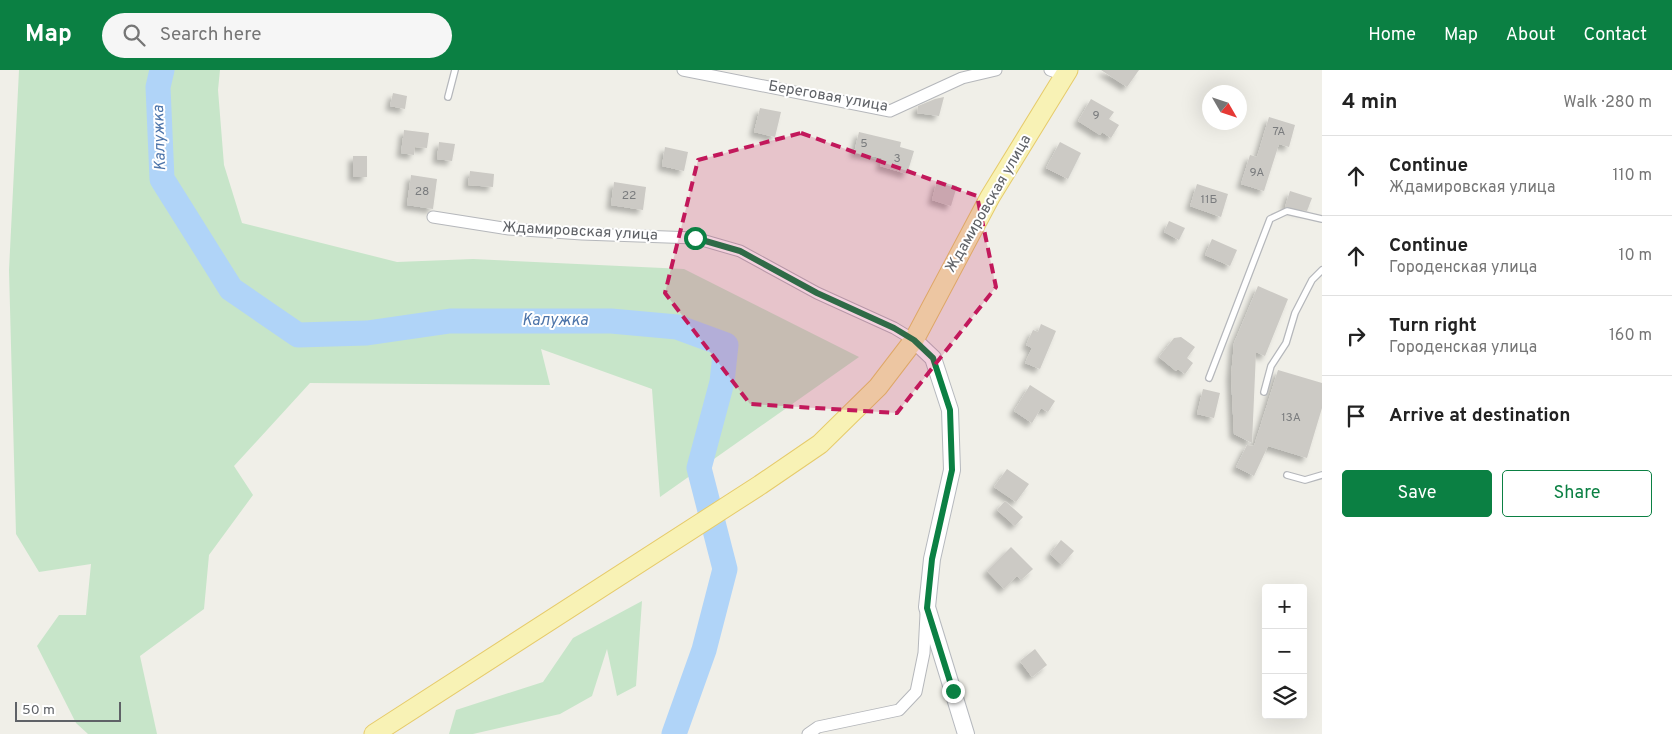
<!DOCTYPE html>
<meta charset="utf-8">
<style>
:root{--surface:#fff;--page:#f6f6f6;--text:#222;--muted:#767676;--line:#e0e0e0;--accent:#0b8043}
body{margin:0;font-family:Overpass,sans-serif;background:var(--page);color:var(--text)}
.controls{position:absolute;right:15px;bottom:15px;display:grid;overflow:hidden;border-radius:5px;box-shadow:0 5px 20px #0002}
.controls button{width:45px;height:45px;display:grid;place-items:center;padding:0;border:0;border-bottom:1px solid var(--line);background:var(--surface);color:var(--text);font:25px sans-serif}
.compass{position:absolute;left:1202px;top:15px;width:45px;height:45px;border-radius:50%;background:var(--surface);box-shadow:0 5px 20px #0002;rotate:129deg}
.scale{position:absolute;left:15px;bottom:12px;width:106px;box-sizing:border-box;padding-left:5px;border:2px solid #5f6267;border-top:0;font-size:14px;line-height:18px;white-space:nowrap;color:#5f6267;-webkit-text-stroke:4px #fff;paint-order:stroke}
.stop{position:absolute;width:15px;height:15px;margin:-11px;border:4px solid #0b8043;border-radius:50%;background:#fff}
.stop.end{background:#0b8043;border-color:#fff;box-shadow:0 1px 5px #0008}
.list{margin:0;padding:0;list-style:none}
h2{display:flex;justify-content:space-between;align-items:center;height:65px;margin:0;padding:0 20px;font-size:21px}
h2 small{font-size:16px;font-weight:400;color:var(--muted)}
.list li{display:grid;grid-template-columns:32px 1fr auto;gap:15px;align-items:center;box-sizing:border-box;height:80px;padding:0 20px;border-top:1px solid var(--line)}
.list b{display:block;font-size:19px;white-space:nowrap}
.list p{margin:0;font-size:16px;white-space:nowrap;color:var(--muted)}
.list em{font-size:16px;font-style:normal;color:var(--muted)}
.actions{display:flex;gap:10px;padding:15px 20px}
.actions a{flex:1;padding:11px 0;border:1px solid var(--accent);border-radius:5px;text-align:center;font-size:18px;color:var(--accent)}
.actions .main{background:var(--accent);color:#fff}
.icon{flex:none;width:28px;height:28px;fill:none;stroke:currentColor;stroke-width:2;stroke-linecap:round;stroke-linejoin:round}
.map{position:relative;flex:none;width:1322px;height:664px;overflow:hidden}
header{display:flex;align-items:center;gap:30px;box-sizing:border-box;height:70px;padding:0 25px;background:var(--accent);color:#fff}
header strong{font-size:24px}
nav{display:flex;gap:28px;margin-inline-start:auto;font-size:18px}
.search{width:350px;height:45px;background:var(--page);display:flex;align-items:center;gap:12px;box-sizing:border-box;padding:0 18px;border-radius:28px;color:var(--muted);font-size:19px}
main{display:flex}
aside{flex:1;background:var(--surface)}
.map>svg:first-child{display:block}
</style>
<header>
<strong>Map</strong>
<div class="search"><svg class="icon" aria-label="search" viewBox="0 0 24 24"><circle cx="10" cy="10" r="6"/><path d="M15 15l6 6"/></svg>Search here</div>
<nav><a>Home</a><a>Map</a><a>About</a><a>Contact</a></nav>
</header>
<main>
<div class="map">
<svg width="1322" height="664" viewBox="0 0 1322 664">
<defs>
<filter id="shadow"><feDropShadow dx="-4.5" dy="4.5" stdDeviation="2.5" flood-color="#0004"/></filter>
</defs>
<rect width="100%" height="100%" fill="#f0efe8"/>
<!-- green -->
<g fill="#c7e5c9">
<polygon points="19,0 220,0 218,20 224,95 242,153 397,192 473,189 684,199 859,287 660,427 652,319 541,279 550,315 310,313 234,396 253,425 209,485 204,539 140,586 157,664 88,664 76,653 37,576 59,545 86,545 91,494 39,502 16,464 9,200"/>
<polygon points="642,531 636,616 617,626 607,579 592,626 560,644 473,664 449,664 456,640 543,612 573,568"/>
</g>
<g fill="none" stroke-linecap="round" stroke-linejoin="round">
<!-- river -->
<polyline stroke="#b0d4f8" stroke-width="25" points="162,0 158,17 162,109 231,219 298,265 367,263 450,251 611,251 677,257 726,275 722,312 699,398 725,499 704,580 674,664"/>
</g>
<!-- building -->
<g fill="#cccac5" filter="url(#shadow)">
<polygon points="1101,0 1139,0 1127,17"/>
<polygon points="393,23 407,26 405,39 390,36"/>
<polygon points="944,27 939,46 917,43 918,36 935,29"/>
<polygon points="1091,29 1114,42 1109,49 1119,55 1111,68 1102,62 1100,65 1078,51"/>
<polygon points="760,38 781,42 775,67 754,62"/>
<polygon points="1269,47 1295,55 1289,77 1279,74 1264,121 1241,114 1250,85 1257,87"/>
<polygon points="404,60 429,63 427,78 415,77 414,85 401,83"/>
<polygon points="859,62 901,72 900,77 914,81 907,104 880,96 882,88 854,83"/>
<polygon points="439,72 455,74 452,91 437,89"/>
<polygon points="1060,72 1081,83 1068,109 1046,98"/>
<polygon points="665,77 688,82 684,101 662,96"/>
<rect x="353" y="86" width="14" height="21"/>
<polygon points="470,101 494,104 493,117 468,115"/>
<polygon points="411,105 437,109 433,139 407,135"/>
<polygon points="937,111 957,116 951,136 932,130"/>
<polygon points="614,112 646,117 643,140 611,135"/>
<polygon points="1197,114 1228,124 1221,147 1190,136"/>
<polygon points="1290,121 1312,128 1307,141 1285,137"/>
<polygon points="1169,151 1185,158 1179,170 1164,162"/>
<polygon points="1212,169 1237,180 1230,196 1205,185"/>
<polygon points="1258,216 1288,229 1265,286 1256,282 1252,373 1234,364 1231,306 1234,273"/>
<polygon points="1041,254 1056,261 1040,299 1025,293 1032,278 1026,275 1033,260 1038,262"/>
<polygon points="1181,267 1195,277 1187,288 1193,293 1185,304 1178,299 1176,301 1159,287 1174,268"/>
<polygon points="1278,300 1322,313 1322,338 1307,388 1268,376 1254,406 1236,397 1247,375 1254,376"/>
<polygon points="1030,315 1055,331 1048,342 1041,338 1032,353 1014,341"/>
<polygon points="1203,319 1220,323 1214,348 1197,344"/>
<polygon points="1007,399 1029,414 1016,432 994,417"/>
<polygon points="1005,431 1023,447 1015,456 997,440"/>
<polygon points="1061,470 1074,481 1062,495 1050,484"/>
<polygon points="1011,477 1033,499 1021,510 1017,506 1004,519 987,501"/>
<polygon points="1035,579 1047,595 1032,607 1020,591"/>
</g>
<g fill="none" stroke-linecap="round" stroke-linejoin="round">
<defs>
<g id="lane">
<polyline points="448,27 455,0"/>
<polyline points="1209,308 1270,149 1287,141 1322,149"/>
<polyline points="1264,322 1271,296 1286,273 1295,243 1312,210 1322,200"/>
<polyline points="1287,405 1305,410 1322,405"/>
</g>
<g id="street">
<polyline points="683,0 890,41 962,8 996,0"/>
<polyline points="1050,0 1064,5"/>
<polyline points="433,147 509,159 582,164 695,168 740,181 817,223 894,258 914,270"/>
<polyline points="808,664 818,657 899,640 916,622 924,583 926,544"/>
</g>
<polyline id="secondary" points="914,270 933,288 950,340 952,400 932,489 927,537 966,664"/>
<polyline id="primary" points="374,664 760,415 820,374 878,317 914,270 990,127 1068,0"/>
</defs>
<!-- lane casing -->
<use href="#lane" stroke="#b5b7bb" stroke-width="8"/>
<!-- street casing -->
<use href="#street" stroke="#b5b7bb" stroke-width="13"/>
<!-- secondary casing -->
<use href="#secondary" stroke="#b6b9be" stroke-width="18"/>
<!-- primary casing -->
<use href="#primary" stroke="#e6cb6b" stroke-width="21"/>
<!-- lane -->
<use href="#lane" stroke="#fff" stroke-width="5.5"/>
<!-- street -->
<use href="#street" stroke="#fff" stroke-width="11"/>
<!-- secondary -->
<use href="#secondary" stroke="#fff" stroke-width="16"/>
<!-- primary -->
<use href="#primary" stroke="#f8f2b5" stroke-width="19"/>
</g>
<g fill="none" stroke-linecap="round" stroke-linejoin="round">
<!-- route -->
<polyline stroke="#0b8043" stroke-width="6" points="695,168 740,181 817,223 894,258 914,270 933,288 950,340 952,400 932,489 927,538 953,621"/>
</g>
<!-- marked area -->
<path fill="#c2185b" fill-opacity="0.2" stroke="#c2185b" stroke-width="4" stroke-dasharray="10 6" stroke-linejoin="round" d="M801 63 977 126 996 217 897 343 750 334 665 223 698 90Z"/>
<g text-anchor="middle" dominant-baseline="central" stroke-width="4" stroke-linejoin="round" paint-order="stroke">
<!-- number labels -->
<g font-size="12" fill="#7a7c7e">
<text x="1096" y="46">9</text>
<text x="1279" y="62">7А</text>
<text x="864" y="74">5</text>
<text x="897" y="89">3</text>
<text x="1257" y="103">9А</text>
<text x="422" y="122">28</text>
<text x="629" y="126">22</text>
<text x="1209" y="130">11Б</text>
<text x="1291" y="348">13А</text>
</g>
<!-- street labels -->
<g font-size="15" fill="#5f6267" stroke="#fff">
<text transform="translate(828 27) rotate(10)">Береговая улица</text>
<text transform="translate(989 134) rotate(-60)">Ждамировская улица</text>
<text transform="translate(580 162) rotate(3)">Ждамировская улица</text>
</g>
<!-- water labels -->
<g font-size="16" font-style="italic" fill="#4d75aa" stroke="#fff">
<text transform="translate(160 68) rotate(-92)">Калужка</text>
<text x="555" y="251">Калужка</text>
</g>
</g>
</svg>
<div class="controls">
<button>+</button>
<button>−</button>
<button><svg class="icon" aria-label="layers" viewBox="0 0 24 24"><path d="M12 4l9 5-9 5-9-5zM3 14l9 5 9-5"/></svg></button>
</div>
<svg class="compass" viewBox="-18 -18 36 36"><path d="M0-13l5 13h-10z" fill="#e53935"/><path d="M0 13l5-13h-10z" fill="#767676"/></svg>
<div class="scale">50 m</div>
<div class="stop" style="left:695px;top:168px"></div>
<div class="stop end" style="left:953px;top:621px"></div>
</div>
<aside>
<h2>4 min<small>Walk · 280 m</small></h2>
<ul class="list">
<li><svg class="icon" aria-label="ahead" viewBox="0 0 24 24"><path d="M12 20V5M6 11l6-6 6 6"/></svg><div><b>Continue</b><p>Ждамировская улица</p></div><em>110 m</em></li>
<li><svg class="icon" aria-label="ahead" viewBox="0 0 24 24"><path d="M12 20V5M6 11l6-6 6 6"/></svg><div><b>Continue</b><p>Городенская улица</p></div><em>10 m</em></li>
<li><svg class="icon" aria-label="right" viewBox="0 0 24 24"><path d="M7 20v-9h11M14 6l5 5-5 5"/></svg><div><b>Turn right</b><p>Городенская улица</p></div><em>160 m</em></li>
<li><svg class="icon" aria-label="arrive" viewBox="0 0 24 24"><path d="M6 21V4h12l-3 4 3 4H6"/></svg><div><b>Arrive at destination</b></div></li>
</ul>
<div class="actions"><a class="main">Save</a><a>Share</a></div>
</aside>
</main>
